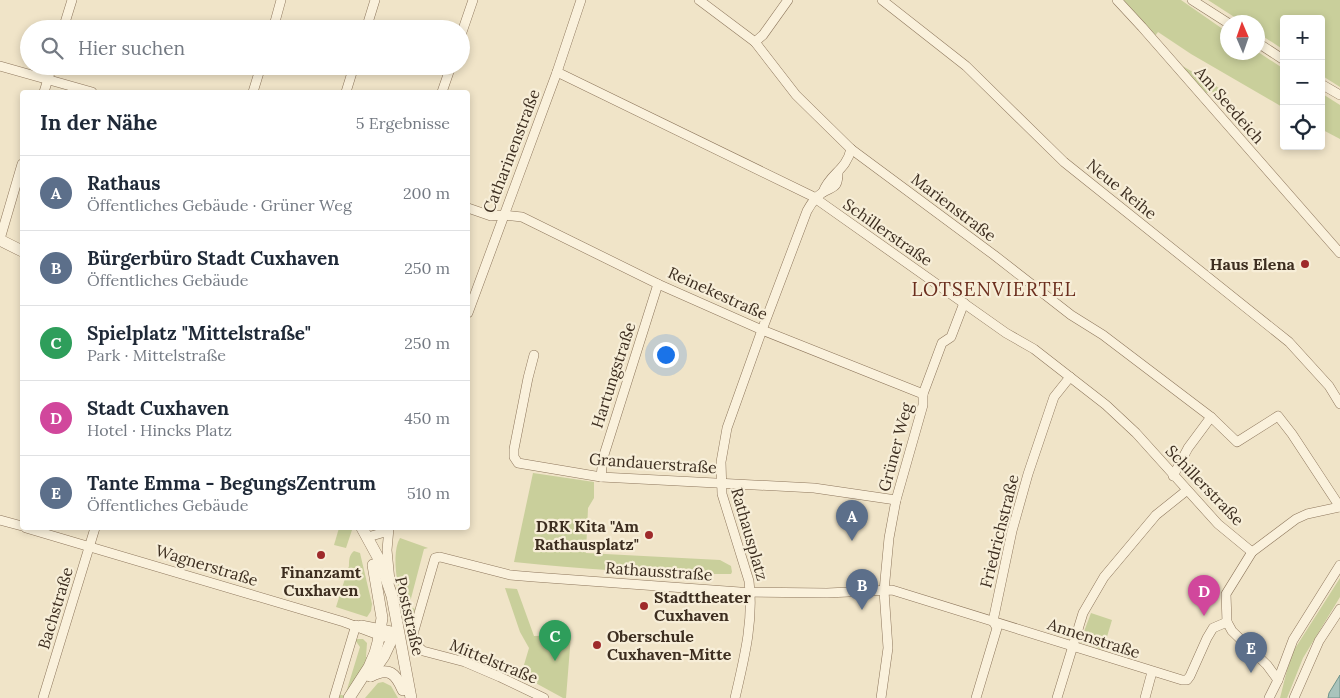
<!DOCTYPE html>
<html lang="de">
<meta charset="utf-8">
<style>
:root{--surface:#fff;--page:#f6f6f7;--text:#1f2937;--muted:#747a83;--line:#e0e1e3;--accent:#1a73e8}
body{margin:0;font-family:Lora,serif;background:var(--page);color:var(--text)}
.controls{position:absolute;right:15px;top:15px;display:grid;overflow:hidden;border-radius:5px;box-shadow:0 2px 8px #0003}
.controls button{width:45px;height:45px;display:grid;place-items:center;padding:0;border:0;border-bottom:1px solid var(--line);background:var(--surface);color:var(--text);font:25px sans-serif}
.compass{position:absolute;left:1220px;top:15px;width:45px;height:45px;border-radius:50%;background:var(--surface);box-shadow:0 2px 8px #0003;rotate:358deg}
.you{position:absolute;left:665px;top:354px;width:18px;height:18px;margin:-12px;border:4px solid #fff;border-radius:50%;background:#1a73e8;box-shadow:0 0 0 8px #1a73e833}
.badge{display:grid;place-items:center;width:32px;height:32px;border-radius:50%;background:var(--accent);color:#fff;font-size:16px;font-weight:700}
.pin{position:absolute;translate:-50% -41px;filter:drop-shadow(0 1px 2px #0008)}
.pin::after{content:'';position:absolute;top:26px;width:18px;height:15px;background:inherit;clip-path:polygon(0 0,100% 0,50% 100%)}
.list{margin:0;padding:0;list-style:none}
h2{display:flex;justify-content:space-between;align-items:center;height:65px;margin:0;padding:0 20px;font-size:21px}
h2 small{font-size:16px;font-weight:400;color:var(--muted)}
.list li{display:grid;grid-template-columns:32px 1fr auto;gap:15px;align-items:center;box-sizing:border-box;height:75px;padding:0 20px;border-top:1px solid var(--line)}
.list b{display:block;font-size:19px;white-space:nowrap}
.list p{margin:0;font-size:16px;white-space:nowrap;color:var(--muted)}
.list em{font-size:16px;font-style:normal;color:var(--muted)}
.icon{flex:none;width:28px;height:28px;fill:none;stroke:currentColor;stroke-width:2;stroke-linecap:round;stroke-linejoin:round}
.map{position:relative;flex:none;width:1340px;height:698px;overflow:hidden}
.search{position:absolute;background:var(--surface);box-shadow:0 2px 8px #0003;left:20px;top:20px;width:450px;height:55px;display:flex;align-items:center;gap:12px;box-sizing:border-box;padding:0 18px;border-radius:28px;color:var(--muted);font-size:19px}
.panel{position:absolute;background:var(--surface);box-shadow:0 2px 8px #0003;left:20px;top:90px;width:450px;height:440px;border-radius:5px}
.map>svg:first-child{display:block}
</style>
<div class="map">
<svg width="1340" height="698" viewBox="0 0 1340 698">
<rect width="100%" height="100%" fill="#f0e4c8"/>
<!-- green -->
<g fill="#c9cf9b">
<polygon points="1121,0 1181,0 1227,32 1228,52 1258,52 1284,69 1284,108 1191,54 1158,32 1155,36"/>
<polygon points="1208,0 1340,0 1340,87 1321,75 1321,19 1284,19 1284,50 1258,33 1258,22 1242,22"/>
<polygon points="1181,65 1224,91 1204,93"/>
<polygon points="1321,93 1340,105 1340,139 1321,129"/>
<path d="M533 473 594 482V498L588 508 586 553 720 560 731 566 732 572 731 574C659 575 586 569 514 562Z"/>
<polygon points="339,528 350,528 352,530 346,548 334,545"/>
<path d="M400 538 428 548 424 549 409 606 415 609 409 632C403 610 388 558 400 538Z"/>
<path d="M354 551 360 553 372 604 371 611 367 617 336 607 349 566C349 560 349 555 354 551Z"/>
<polygon points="1340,578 1340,597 1303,658 1287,698 1280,698 1287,670 1294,650"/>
<polygon points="505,588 517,589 534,636 571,635 566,698 563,698 521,675 529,648 520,632"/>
<polygon points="1091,613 1112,620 1103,650 1080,642"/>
<polygon points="356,639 363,639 367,643 366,657 370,658 345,698 337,698 338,694 345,696 360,647 355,640"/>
<polygon points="383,682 391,686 398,698 365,698 378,683"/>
</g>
<!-- water -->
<polygon fill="#a9c4bc" stroke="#6f938a" points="1340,675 1340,698 1328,698 1329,693"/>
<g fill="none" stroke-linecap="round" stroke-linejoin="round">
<defs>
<g id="minor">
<polyline points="699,0 755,42 796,95 851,149 994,255 1071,315 1103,335 1211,417 1237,442 1278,416 1292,434 1340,507"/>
<polyline points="882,0 966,66 1064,162 1289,342 1329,386 1340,404"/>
<polyline points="1117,0 1142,27 1340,253"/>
<polyline points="1192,0 1228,23"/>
<polyline points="63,29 72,0"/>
<polyline points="273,29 281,0"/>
<polyline points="366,29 375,0"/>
<polyline points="461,35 473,0"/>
<polyline points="755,42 763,35 788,0"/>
<polyline points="1258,43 1284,60"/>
<polyline points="0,66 92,92"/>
<polyline points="557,72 812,196 1006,333 1034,349 1106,405 1136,433 1218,524 1252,552"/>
<polyline points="1321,84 1340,95"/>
<polyline points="44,92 52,66"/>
<polyline points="253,92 261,66"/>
<polyline points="346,92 354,66"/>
<polyline points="442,92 451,66"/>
<path d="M823 192C830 173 846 171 851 149"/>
<polyline points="468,208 491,216 504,215 522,217 658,284 762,330 923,394"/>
<polyline points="0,239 22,164"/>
<polyline points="468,313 557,72 581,0"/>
<polyline points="534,355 528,378 514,449 514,457 518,463 601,477 814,488 896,500"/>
<polyline points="1173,476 1188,448 1211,417"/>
<polyline points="601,477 603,458 658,284"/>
<polyline points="0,520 22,526"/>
<polyline points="26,528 344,622 384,637"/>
<polyline points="389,528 387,550 390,581"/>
<polyline points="368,537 385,532 388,528"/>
<polyline points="361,625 391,631 400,639"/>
<polyline points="1278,680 1267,665 1232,631 1227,622 1226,594 1252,552 1296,519 1307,514 1340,507"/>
<polyline points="43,698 95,528"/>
<polyline points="334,698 356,625"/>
<path d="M544 698 500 677 465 662 423 651C417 646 414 643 413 634L435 558 440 557 510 575 534 577 740 592 827 593 892 590 1182 680H1187L1190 676 1207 638 1213 628 1227 622"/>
<path d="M735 698C744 659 754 621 749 581L722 494 721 462 727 428 762 330 807 211C811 204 815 197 822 193 833 186 838 189 838 173"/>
<polyline points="881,698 888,648 884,591 889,538 896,500 923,405 923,394 942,343 951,337 964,303"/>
<polyline points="976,698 997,628 993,621 1012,531 1028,474 1054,397 1070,377"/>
<polyline points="1057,698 1083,613 1104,577 1156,515 1186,491"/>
<polyline points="1145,698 1152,672"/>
<polyline points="1269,698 1278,680 1293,640 1340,565"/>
<polyline points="1294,698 1319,641 1340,609"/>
</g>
<g id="tertiary">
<polyline points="0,240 22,251"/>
<polyline points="362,528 380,561 392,596 411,698"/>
<polyline points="370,676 384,656 392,639"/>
<path d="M371 676C389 666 396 674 403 690"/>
<polyline points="349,698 369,667 375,653 378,642 382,618 373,565"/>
</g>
</defs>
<!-- minor casing -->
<use href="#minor" stroke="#8d765c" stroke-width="10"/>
<!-- tertiary casing -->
<use href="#tertiary" stroke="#8d765c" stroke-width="12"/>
<!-- minor -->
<use href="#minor" stroke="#faf1dc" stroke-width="9"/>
<!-- tertiary -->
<use href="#tertiary" stroke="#faf1dc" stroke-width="11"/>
</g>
<!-- markers -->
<g fill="#9e2a2b" stroke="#f7eed8" stroke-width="2">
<circle cx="1305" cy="264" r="5"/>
<circle cx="649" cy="535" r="5"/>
<circle cx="321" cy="555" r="5"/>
<circle cx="644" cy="606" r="5"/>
<circle cx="597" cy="645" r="5"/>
</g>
<g text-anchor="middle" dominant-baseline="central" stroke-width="4.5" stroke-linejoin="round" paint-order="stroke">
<!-- street labels -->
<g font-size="16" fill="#3d2e20" stroke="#f7eed8">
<text transform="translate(1230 105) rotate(49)">Am Seedeich</text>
<text transform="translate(511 151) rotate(-69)">Catharinenstraße</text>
<text transform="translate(1122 189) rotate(39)">Neue Reihe</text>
<text transform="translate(954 207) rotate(37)">Marienstraße</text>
<text transform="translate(888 232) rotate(35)">Schillerstraße</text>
<text transform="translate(718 293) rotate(24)">Reinekestraße</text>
<text transform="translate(613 375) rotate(-72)">Hartungstraße</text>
<text transform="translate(895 447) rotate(-75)">Grüner Weg</text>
<text transform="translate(653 463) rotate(4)">Grandauerstraße</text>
<text transform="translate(1205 485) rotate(46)">Schillerstraße</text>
<text transform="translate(999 531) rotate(-76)">Friedrichstraße</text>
<text transform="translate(750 534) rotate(74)">Rathausplatz</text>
<text transform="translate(207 565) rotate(17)">Wagnerstraße</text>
<text transform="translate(659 571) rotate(4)">Rathausstraße</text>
<text transform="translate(55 608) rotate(-73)">Bachstraße</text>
<text transform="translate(410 616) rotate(77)">Poststraße</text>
<text transform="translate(1094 638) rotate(18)">Annenstraße</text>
<text transform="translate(494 661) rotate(22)">Mittelstraße</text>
</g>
<!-- poi labels -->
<g font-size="16" font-weight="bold" fill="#3d2e20" stroke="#f7eed8" text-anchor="end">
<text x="1295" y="264">Haus Elena</text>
<text x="639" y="526">DRK Kita "Am<tspan x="639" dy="18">Rathausplatz"</tspan></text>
<text x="321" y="572" text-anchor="middle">Finanzamt<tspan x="321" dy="18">Cuxhaven</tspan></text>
<text x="654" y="597" text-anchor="start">Stadttheater<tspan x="654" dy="18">Cuxhaven</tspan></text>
<text x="607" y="636" text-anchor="start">Oberschule<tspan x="607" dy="18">Cuxhaven-Mitte</tspan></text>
</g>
<!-- quarter labels -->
<g font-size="19" letter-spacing="1" fill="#6b2e1e" stroke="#f7eed8">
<text x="994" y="289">LOTSENVIERTEL</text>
</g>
</g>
</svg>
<div class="controls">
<button>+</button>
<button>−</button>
<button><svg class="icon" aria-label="locate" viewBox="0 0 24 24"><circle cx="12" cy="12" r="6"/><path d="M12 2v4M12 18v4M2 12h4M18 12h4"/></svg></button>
</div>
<svg class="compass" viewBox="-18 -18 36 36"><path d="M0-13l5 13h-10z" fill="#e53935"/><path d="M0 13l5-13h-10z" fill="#747a83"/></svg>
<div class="you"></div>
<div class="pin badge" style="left:852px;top:541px;background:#5c6f8a">A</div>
<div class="pin badge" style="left:862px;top:610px;background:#5c6f8a">B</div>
<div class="pin badge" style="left:555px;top:661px;background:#2e9e5b">C</div>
<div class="pin badge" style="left:1204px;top:616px;background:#d1479c">D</div>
<div class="pin badge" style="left:1251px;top:673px;background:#5c6f8a">E</div>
<div class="search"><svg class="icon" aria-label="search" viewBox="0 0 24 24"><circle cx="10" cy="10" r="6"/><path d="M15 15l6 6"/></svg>Hier suchen</div>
<section class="panel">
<h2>In der Nähe<small>5 Ergebnisse</small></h2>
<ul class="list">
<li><span class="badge" style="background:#5c6f8a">A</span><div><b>Rathaus</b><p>Öffentliches Gebäude · Grüner Weg</p></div><em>200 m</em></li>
<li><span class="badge" style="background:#5c6f8a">B</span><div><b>Bürgerbüro Stadt Cuxhaven</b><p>Öffentliches Gebäude</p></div><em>250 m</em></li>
<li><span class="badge" style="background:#2e9e5b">C</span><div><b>Spielplatz &quot;Mittelstraße&quot;</b><p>Park · Mittelstraße</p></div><em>250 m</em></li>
<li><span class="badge" style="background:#d1479c">D</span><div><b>Stadt Cuxhaven</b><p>Hotel · Hincks Platz</p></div><em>450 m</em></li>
<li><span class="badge" style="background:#5c6f8a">E</span><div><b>Tante Emma - BegungsZentrum</b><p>Öffentliches Gebäude</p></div><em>510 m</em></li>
</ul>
</section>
</div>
